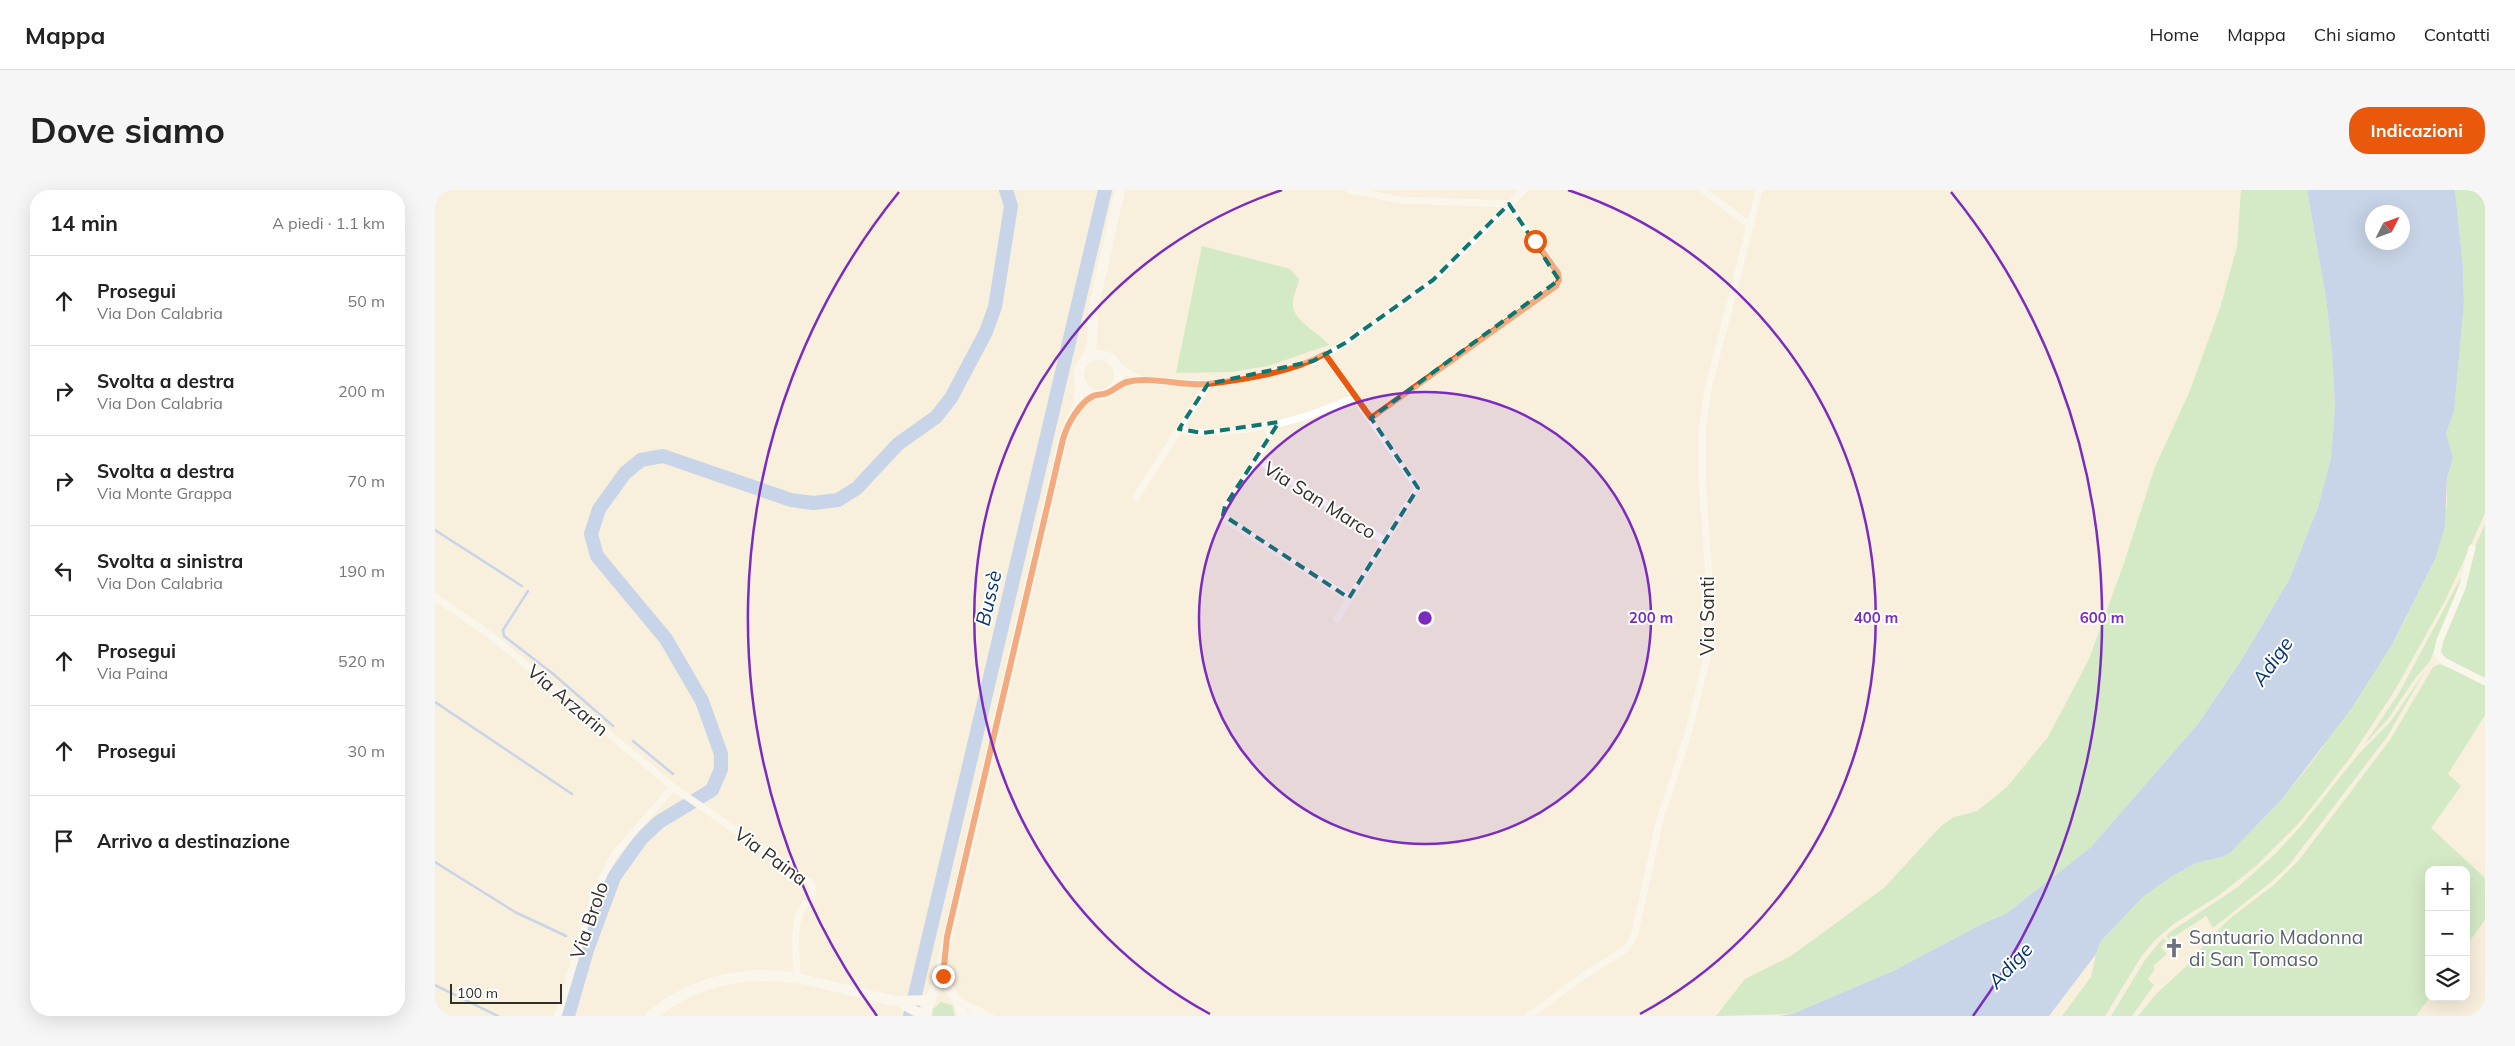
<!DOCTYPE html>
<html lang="it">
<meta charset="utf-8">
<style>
:root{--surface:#fff;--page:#f6f6f6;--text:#222;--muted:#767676;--line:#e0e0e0;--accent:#ea580c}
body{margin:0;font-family:Mulish,sans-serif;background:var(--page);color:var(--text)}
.controls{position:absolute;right:15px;bottom:15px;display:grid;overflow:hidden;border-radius:10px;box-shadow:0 5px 20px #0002}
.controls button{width:45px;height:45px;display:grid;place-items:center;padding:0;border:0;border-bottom:1px solid var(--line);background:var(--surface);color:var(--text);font:25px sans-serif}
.compass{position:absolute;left:1930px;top:15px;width:45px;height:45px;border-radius:50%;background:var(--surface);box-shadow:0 5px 20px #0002;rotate:48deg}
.scale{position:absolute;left:15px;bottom:12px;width:112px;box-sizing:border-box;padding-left:5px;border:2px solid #322e28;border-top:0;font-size:14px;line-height:18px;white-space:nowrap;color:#322e28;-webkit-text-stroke:4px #fff;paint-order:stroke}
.stop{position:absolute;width:15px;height:15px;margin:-11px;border:4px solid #ea580c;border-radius:50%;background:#fff}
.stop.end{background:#ea580c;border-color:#fff;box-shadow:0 1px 5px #0008}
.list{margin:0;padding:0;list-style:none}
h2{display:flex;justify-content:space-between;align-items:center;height:65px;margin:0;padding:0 20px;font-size:21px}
h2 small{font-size:16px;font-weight:400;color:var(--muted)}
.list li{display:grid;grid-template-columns:32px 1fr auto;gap:15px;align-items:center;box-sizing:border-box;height:90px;padding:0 20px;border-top:1px solid var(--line)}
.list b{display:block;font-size:19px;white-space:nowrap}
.list p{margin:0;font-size:16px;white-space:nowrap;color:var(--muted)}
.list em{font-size:16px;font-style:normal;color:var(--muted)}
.icon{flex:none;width:28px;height:28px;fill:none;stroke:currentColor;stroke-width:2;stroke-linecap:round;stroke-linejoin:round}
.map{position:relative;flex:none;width:2050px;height:826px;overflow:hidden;border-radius:20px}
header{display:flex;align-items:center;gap:30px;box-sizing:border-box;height:70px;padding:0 25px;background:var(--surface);border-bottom:1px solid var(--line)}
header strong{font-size:24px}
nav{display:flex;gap:28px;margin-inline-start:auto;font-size:18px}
.intro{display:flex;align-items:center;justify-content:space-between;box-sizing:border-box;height:120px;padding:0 30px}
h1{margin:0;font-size:35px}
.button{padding:12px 22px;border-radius:20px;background:var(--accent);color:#fff;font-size:18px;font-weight:700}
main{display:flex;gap:30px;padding:0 30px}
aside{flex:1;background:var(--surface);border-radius:20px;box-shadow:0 5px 20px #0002}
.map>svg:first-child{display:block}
</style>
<header>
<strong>Mappa</strong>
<nav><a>Home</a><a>Mappa</a><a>Chi siamo</a><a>Contatti</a></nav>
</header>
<div class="intro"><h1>Dove siamo</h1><a class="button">Indicazioni</a></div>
<main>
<aside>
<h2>14 min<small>A piedi · 1.1 km</small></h2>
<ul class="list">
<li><svg class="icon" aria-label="ahead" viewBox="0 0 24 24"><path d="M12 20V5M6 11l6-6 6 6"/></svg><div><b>Prosegui</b><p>Via Don Calabria</p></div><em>50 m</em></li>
<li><svg class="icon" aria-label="right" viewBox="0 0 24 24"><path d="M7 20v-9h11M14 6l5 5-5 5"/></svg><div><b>Svolta a destra</b><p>Via Don Calabria</p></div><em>200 m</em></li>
<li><svg class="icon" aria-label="right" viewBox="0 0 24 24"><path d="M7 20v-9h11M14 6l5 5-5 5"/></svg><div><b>Svolta a destra</b><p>Via Monte Grappa</p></div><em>70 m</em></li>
<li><svg class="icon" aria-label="left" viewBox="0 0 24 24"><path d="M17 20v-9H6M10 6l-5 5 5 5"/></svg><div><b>Svolta a sinistra</b><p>Via Don Calabria</p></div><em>190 m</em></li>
<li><svg class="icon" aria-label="ahead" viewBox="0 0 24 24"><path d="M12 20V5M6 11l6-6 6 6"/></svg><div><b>Prosegui</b><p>Via Paina</p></div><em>520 m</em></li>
<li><svg class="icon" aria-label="ahead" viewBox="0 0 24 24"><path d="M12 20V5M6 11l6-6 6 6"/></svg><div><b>Prosegui</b></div><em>30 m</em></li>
<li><svg class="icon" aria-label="arrive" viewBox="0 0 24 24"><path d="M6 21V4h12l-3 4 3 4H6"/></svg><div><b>Arrivo a destinazione</b></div></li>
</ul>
</aside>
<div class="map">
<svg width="2050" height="826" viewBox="0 0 2050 826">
<rect width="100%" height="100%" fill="#f8efdd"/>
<!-- green -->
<g fill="#a9e4ab">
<polygon points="1806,0 1872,0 1891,108 1897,163 1900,217 1896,268 1883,317 1854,390 1807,469 1763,534 1656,657 1572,723 1547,734 1458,781 1357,824 1281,826 1310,789 1356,766 1449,698 1505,637 1517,628 1542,621 1572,597 1613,547 1654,469 1689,373 1720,277 1754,203 1785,118 1802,57"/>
<polygon points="2020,0 2050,0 2050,323 2035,357 2011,409 1960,500 1917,565 1888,603 1863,634 1821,676 1783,706 1740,733 1720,750 1706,767 1670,826 1627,826 1656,787 1661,764 1666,751 1708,707 1736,687 1761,673 1787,667 1795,663 1848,608 1880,568 1958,453 1972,426 2012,315 2012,288 2018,268 2011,243 2019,222 2029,114 2028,76"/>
<path d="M767 56 855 79 864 89C863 97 859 103 858 111 855 131 884 142 894 155L833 176 797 182 741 183Z"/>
<polygon points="2050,334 2050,490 2011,470 2004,459 2038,361"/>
<polygon points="2031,378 1995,471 1978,491 1953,529 1929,555 1964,503"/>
<polygon points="2005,474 2050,494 2050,525 2013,584 2026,596 1996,638 2050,688 2050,730 2031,756 2031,680 1994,680 1995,807 1981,826 1703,826 1721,804 1755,773 1773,749 1798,726 1839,695 1864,670 1955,550 1998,477"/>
<polygon points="1990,481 1952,547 1854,675 1836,692 1778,738 1771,726 1734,750 1731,746 1735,742 1803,697 1842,662 1866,636 1922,566 1956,531"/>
<polygon points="1728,748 1732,752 1726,757 1732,764 1718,776 1720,779 1713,789 1719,795 1697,826 1676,826 1710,770"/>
<polygon points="506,812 517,815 520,826 497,826 498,819"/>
</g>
<!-- water -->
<path fill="#8fb7f6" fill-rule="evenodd" d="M1872 0H2020L2028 76 2029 114 2019 222 2011 243 2018 268 2012 288 2010 336 2000 369 1958 453 1916 519 1848 608 1795 663 1787 667 1761 673 1736 687 1708 707 1666 751 1661 764 1614 826H1344L1357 824 1458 781 1547 734 1572 723 1656 657 1763 534 1807 469 1854 390 1883 317 1896 268 1900 217 1897 163 1891 108ZM1938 22H1968V52H1938Z"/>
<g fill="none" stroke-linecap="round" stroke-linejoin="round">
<!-- stream -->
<g stroke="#8fb7f6" stroke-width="2.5">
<polyline points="0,340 87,396"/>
<polyline points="93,401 68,440 69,446 117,483 178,536"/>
<polyline points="0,512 137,604"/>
<polyline points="198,551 238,584"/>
<polyline points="0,672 80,722 131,746"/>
<polyline points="0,795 63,826"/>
</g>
<!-- river -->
<g stroke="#8fb7f6" stroke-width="14">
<polyline points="133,826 152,760 179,687 206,649 224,632 277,600 286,579 286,564 267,511 231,449 162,366 156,344 164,319 190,283 206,270 228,266 356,310 378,313 403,310 422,298 463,254 501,227 516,208 551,142 560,117 576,16 571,0"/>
<polyline points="475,826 670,0"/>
</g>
<!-- minor -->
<g stroke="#fff" stroke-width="7">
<polyline points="914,0 966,10 1074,14 1123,83 1124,90 1121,95 936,228"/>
<polyline points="1268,0 1316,36"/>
<polyline points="890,164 983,298 902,429"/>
<polyline points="682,176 704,189"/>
<polyline points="678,199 692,192 707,190 773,194 823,186 878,171 910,153 998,90 1089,0"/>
<polyline points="834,234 833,249 790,316 788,325 791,330 914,408"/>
<path d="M744 239C769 250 851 234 877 224 892 219 906 213 921 207"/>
<polyline points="820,268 950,351"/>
<polyline points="701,307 773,194"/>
<polyline points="2037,358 2027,398 2005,450 2002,464 2009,471 2050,492"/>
<path d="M0 407 54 444 238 597 375 692C385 708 368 712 364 725 358 744 362 768 362 788"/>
<polyline points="521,810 555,826"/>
<polyline points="123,826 160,702 179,665 238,597"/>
<polyline points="532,826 546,822"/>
<polyline points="1094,826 1148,786 1188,761 1194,755 1200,743 1224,633 1252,547 1275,457 1276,419 1267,288 1267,241 1273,200 1324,0"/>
</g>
<!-- secondary -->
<g stroke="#fff" stroke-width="10">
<circle cx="664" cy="185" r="20"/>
<polyline points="651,168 657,155 658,121 685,0"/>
<path d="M508 778C507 800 527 808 527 826"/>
<polyline points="362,788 460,811 496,810"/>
<polyline points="466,813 489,826"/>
<path d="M491 826C491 815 498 805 502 794L628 249 644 211 645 193"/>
</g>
<!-- primary -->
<path stroke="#fff" stroke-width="11" d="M216 826C258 791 309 780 362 788"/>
</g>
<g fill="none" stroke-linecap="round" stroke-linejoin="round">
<!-- route -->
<path stroke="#ea580c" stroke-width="6" d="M508 786 512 747 628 249C632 235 644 213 658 206 662 204 668 205 672 203 679 200 685 194 692 192 716 186 747 196 772 194 809 190 858 182 890 164L936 228 1121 96 1124 90 1123 83 1100 51"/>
</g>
<!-- marked area -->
<path d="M0 0H2050V826H0ZM1074 14 1124 90 936 228 983 298 914 408 788 325 790 316 844 232 768 243 744 239 773 194 878 171 910 153 998 90Z" fill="#f8efdd" fill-opacity=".55" fill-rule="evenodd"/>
<path fill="none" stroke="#0f766e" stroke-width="4" stroke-dasharray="10 6" stroke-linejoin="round" d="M1074 14 1124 90 936 228 983 298 914 408 788 325 790 316 844 232 768 243 744 239 773 194 878 171 910 153 998 90Z"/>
<!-- distance rings -->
<circle cx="990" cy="428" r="226" fill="#7b2cbf" fill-opacity=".12"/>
<g fill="none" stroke="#7b2cbf" stroke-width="2.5">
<circle cx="990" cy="428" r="226"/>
<path d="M775 824A451 451 0 0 1 847 0M1133 0A451 451 0 0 1 1205 824"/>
<path d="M442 826A677 677 0 0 1 464 2M1516 2A677 677 0 0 1 1538 826"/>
</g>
<!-- icons -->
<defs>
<symbol id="church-bare" viewBox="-9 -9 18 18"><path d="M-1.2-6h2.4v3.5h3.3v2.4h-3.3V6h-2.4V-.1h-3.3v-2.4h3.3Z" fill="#6b7280" stroke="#fff" stroke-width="2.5" paint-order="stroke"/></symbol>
</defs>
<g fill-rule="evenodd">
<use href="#church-bare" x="1725" y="744" width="28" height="28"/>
</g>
<g text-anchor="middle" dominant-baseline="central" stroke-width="4" stroke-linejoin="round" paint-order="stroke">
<!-- street labels -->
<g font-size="19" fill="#322e28" stroke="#fff">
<text transform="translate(885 310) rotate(32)">Via San Marco</text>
<text transform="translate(1272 426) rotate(-90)">Via Santi</text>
<text transform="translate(133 510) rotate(40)">Via Arzarin</text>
<text transform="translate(336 666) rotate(36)">Via Paina</text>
<text transform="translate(154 730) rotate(-71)">Via Brolo</text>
</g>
<!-- worship labels -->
<g font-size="19" fill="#5b616d" stroke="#fff" text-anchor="start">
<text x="1754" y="747">Santuario Madonna<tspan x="1754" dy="22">di San Tomaso</tspan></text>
</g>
<!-- water labels -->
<g font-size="20" font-style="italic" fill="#043275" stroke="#fff">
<text transform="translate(553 408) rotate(-77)">Bussè</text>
<text transform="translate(1837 471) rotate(-55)">Adige</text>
<text transform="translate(1575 775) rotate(-47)">Adige</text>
</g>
</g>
<circle cx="990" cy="428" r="8" fill="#7b2cbf" stroke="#fff" stroke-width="2.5"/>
<g font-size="15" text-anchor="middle" font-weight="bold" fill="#7b2cbf" stroke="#fff" stroke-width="4" stroke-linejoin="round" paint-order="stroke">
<text x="1216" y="433">200 m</text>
<text x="1441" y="433">400 m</text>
<text x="1667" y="433">600 m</text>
</g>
</svg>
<div class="controls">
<button>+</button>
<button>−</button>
<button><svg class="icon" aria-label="layers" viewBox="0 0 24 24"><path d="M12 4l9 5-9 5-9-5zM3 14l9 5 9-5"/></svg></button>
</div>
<svg class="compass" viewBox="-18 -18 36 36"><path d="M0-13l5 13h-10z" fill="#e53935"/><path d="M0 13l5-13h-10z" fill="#767676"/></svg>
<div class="scale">100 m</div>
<div class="stop" style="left:1100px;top:51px"></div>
<div class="stop end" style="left:508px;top:786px"></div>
</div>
</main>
